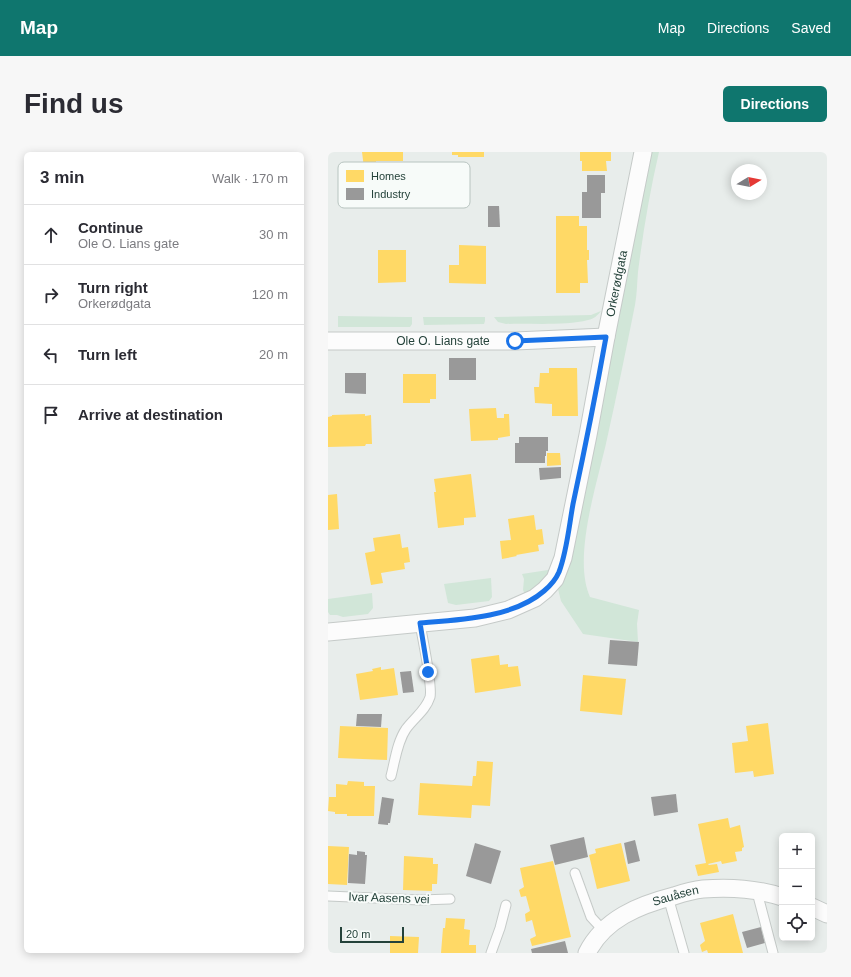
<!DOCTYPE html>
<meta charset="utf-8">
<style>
:root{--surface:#fff;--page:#f7f7f7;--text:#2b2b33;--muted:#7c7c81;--line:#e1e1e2;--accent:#0f766e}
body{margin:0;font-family:Helvetica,sans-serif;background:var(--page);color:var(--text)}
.controls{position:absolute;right:12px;bottom:12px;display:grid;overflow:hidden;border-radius:6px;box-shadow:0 2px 10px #0003}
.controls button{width:36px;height:36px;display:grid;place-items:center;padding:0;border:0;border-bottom:1px solid var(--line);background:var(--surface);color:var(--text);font:20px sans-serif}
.compass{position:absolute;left:403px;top:12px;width:36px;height:36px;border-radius:50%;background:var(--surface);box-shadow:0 2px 10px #0003;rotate:80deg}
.scale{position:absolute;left:12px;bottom:10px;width:64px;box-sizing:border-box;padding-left:4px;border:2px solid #24423a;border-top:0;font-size:11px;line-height:14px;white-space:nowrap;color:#24423a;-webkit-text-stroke:3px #f7fbf9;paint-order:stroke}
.stop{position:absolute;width:12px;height:12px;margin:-9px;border:3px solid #1a73e8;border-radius:50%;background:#fff}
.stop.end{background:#1a73e8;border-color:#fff;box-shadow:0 1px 4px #0008}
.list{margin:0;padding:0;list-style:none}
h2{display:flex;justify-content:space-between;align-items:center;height:52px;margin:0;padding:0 16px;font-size:17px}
h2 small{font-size:13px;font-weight:400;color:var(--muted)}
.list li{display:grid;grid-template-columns:26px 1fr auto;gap:12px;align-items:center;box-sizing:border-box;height:60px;padding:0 16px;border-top:1px solid var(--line)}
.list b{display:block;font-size:15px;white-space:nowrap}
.list p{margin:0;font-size:13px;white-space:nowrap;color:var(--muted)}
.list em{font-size:13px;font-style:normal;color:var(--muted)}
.icon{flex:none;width:22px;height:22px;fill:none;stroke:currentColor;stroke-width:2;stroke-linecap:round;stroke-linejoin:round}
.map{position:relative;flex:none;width:499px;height:801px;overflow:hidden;border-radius:6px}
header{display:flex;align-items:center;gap:24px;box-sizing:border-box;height:56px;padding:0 20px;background:var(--accent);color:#fff}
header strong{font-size:19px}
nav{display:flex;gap:22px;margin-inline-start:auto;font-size:14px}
.intro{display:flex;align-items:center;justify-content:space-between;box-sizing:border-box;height:96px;padding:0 24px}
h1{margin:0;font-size:28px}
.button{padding:10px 18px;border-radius:6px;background:var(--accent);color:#fff;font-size:14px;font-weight:700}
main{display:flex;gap:24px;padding:0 24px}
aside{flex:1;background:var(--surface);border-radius:6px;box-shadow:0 2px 10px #0003}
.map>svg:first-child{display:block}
</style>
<header>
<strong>Map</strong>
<nav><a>Map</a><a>Directions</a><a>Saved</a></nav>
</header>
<div class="intro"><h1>Find us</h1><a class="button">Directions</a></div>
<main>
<aside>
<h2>3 min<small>Walk · 170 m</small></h2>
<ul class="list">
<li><svg class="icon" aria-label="ahead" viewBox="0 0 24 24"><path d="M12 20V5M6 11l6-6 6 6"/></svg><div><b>Continue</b><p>Ole O. Lians gate</p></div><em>30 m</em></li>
<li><svg class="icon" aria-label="right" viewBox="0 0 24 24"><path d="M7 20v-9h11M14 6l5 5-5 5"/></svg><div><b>Turn right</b><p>Orkerødgata</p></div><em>120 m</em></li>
<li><svg class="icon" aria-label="left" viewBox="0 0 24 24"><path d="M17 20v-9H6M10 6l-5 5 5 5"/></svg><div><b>Turn left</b></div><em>20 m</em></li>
<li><svg class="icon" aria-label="arrive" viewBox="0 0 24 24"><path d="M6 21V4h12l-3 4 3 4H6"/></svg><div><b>Arrive at destination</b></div></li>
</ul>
</aside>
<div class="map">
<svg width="499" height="801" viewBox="0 0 499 801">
<rect width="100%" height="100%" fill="#e8edeb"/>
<!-- green -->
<g fill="#d1e6d8">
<path d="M322 0H331C322 39 315 80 310 120 309 131 309 142 307 153 298 198 289 242 279 287 270 329 244 405 262 445L311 458 309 472 310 490 255 482 233 449 230 437 238 422Z"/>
<path d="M273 159C270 163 266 167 260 168 237 174 203 171 178 172L170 170 166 165 263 163Z"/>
<polygon points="10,164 78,165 84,165 84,172 82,175 10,175"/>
<polygon points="95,165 157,165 157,169 156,172 96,173"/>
<path d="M223 416C220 427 208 436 197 442L195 438 196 427 194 422 220 418Z"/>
<polygon points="163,426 164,445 161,449 128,453 120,451 116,432"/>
<polygon points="44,441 45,456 40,462 15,465 9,463 2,463 0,460 0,447"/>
</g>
<!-- homes -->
<g fill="#ffd966">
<polygon points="34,0 75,0 75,9 48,9 48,16 36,16"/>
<polygon points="124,0 156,0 156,5 130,5 130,3 124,3"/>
<polygon points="252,0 283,0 283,9 278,9 279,19 254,19 254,9 252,9"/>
<polygon points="228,64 251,64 251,74 259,74 259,98 261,98 261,108 259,108 260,131 252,131 252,141 228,141"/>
<polygon points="131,93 158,94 158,132 121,131 121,113 131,113"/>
<polygon points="50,98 78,98 78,130 50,131"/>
<polygon points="221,216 249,216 250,264 224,264 224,252 207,251 206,235 211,235 212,221 221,221"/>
<polygon points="75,222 108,222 108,247 102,247 102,251 75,251"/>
<polygon points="168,256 169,266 176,266 176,262 181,262 182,284 170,286 170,288 143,289 141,257"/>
<polygon points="37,262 37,264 43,263 44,292 38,292 37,294 0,295 0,265 4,264 4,263"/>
<polygon points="219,301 232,301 233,313 219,314"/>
<polygon points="143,322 148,365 136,366 136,373 110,376 106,340 108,340 106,327"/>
<polygon points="9,342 11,377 0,378 0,343"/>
<polygon points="206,363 208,378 214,377 216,392 210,393 211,399 188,403 189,404 174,407 172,389 183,388 180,367"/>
<polygon points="72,382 74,396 80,395 82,410 76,411 77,417 53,421 55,431 43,433 37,401 47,399 45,386"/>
<polygon points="171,503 172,513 180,512 180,515 190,514 193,534 147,541 143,507"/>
<polygon points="53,515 53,518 66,516 70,543 32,548 28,522 45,519 44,517"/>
<polygon points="255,523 298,527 294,563 252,559"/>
<polygon points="440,571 446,622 426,625 425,619 407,621 404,591 420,589 418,574"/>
<polygon points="12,574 60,576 59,608 10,606"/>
<polygon points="149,609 165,610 162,654 144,653 143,666 90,663 92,631 144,634 145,624 148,624"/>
<polygon points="20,629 36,630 36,634 47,634 46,664 19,664 19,662 7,662 7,660 0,659 1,645 8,645 8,632 19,633"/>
<polygon points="400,666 402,676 412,673 416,695 414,696 414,699 407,700 409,709 394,712 393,709 380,712 381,713 389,712 391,720 370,724 367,713 378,711 370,672"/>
<polygon points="293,691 302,729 269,737 261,703 268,701 267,697"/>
<polygon points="0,694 21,695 19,733 0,732"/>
<polygon points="76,704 105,706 105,712 110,712 109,732 104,732 104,739 75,738"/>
<polygon points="225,709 243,785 204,794 202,787 208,784 204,768 198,770 197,762 202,759 198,744 193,745 191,738 196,735 192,716"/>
<polygon points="405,762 415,801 380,801 379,798 374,800 372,793 377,789 372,771"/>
<polygon points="118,766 137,767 136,777 142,778 141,793 148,793 148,801 113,801 115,776 117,776"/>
<polygon points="62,784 91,785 90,801 62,801"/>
</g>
<!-- industry -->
<g fill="#999">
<polygon points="259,23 277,23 277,41 273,41 273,66 254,66 254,40 259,40"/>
<polygon points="160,54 171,54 172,75 160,75"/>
<rect x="121" y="206" width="27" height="22"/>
<polygon points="17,221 38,221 38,242 17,241"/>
<polygon points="191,285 220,285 220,299 218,299 218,304 217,304 217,311 187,311 187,291 191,291"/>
<polygon points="233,315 233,326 212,328 211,316"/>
<polygon points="282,488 311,490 309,514 280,512"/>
<polygon points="83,519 86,540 75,541 72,520"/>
<polygon points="29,562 54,562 53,575 28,574"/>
<polygon points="348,642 350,660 326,664 323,645"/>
<polygon points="54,645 66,647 62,671 60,671 60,673 50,672"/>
<polygon points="256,685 260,705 227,713 222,693"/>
<polygon points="307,688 312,709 300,712 296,691"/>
<polygon points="147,691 173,699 163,732 138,724"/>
<polygon points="29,699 37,700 37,703 39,703 37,732 20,731 21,702 29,703"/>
<polygon points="433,775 437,791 419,796 414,780"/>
<polygon points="237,789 240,801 204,801 203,797"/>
</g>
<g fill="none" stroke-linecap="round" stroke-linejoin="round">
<defs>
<g id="service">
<path d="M63 624C67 609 69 590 78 577 86 566 98 558 102 545 105 534 94 485 92 471"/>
<polyline points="247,721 263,765 275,778"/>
<polyline points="429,740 445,801"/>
<polyline points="0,744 92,748 122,747"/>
<polyline points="340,745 356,801"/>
<polyline points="163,801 172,776 178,753"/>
</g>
<g id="minor">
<path id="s1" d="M0 189H187L278 185"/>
<path id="s2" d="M0 480 147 466 180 458 207 446 217 438 227 427 235 406 260 283 278 185 315 0"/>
<polyline points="484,755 499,762"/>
<path id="s3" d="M259 801C276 767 311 753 346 744 355 741 365 738 375 737 400 735 430 737 454 745"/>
</g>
</defs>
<!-- service casing -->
<use href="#service" stroke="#c5cac8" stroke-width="11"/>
<!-- minor casing -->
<use href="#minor" stroke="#c5cac8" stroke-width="19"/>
<!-- service -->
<use href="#service" stroke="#fcfcfc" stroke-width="9"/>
<!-- minor -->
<use href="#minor" stroke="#fcfcfc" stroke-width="17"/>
</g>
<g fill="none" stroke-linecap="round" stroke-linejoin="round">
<!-- route -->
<path stroke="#1a73e8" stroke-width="5" d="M100 520 92 471C131 468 185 466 216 439 222 434 228 427 231 420 239 399 241 374 245 352 257 296 268 241 278 185L187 189"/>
</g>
<g text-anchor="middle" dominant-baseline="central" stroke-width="4" stroke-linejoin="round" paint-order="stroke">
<!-- street labels -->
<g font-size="12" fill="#24423a" stroke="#f7fbf9">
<text stroke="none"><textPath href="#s2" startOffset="541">Orkerødgata</textPath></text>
<text stroke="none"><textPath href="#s1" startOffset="115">Ole O. Lians gate</textPath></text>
<text stroke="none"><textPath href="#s3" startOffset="109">Sauåsen</textPath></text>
<text transform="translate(61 746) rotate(2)">Ivar Aasens vei</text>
</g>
</g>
<!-- legend -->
<rect x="10" y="10" width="132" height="46" rx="6" fill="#f7fbf9" stroke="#b8c4c0" stroke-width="1"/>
<rect x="18" y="18" width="18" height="12" fill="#ffd966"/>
<rect x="18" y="36" width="18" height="12" fill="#999"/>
<g font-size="11" fill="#24423a">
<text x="43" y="28">Homes</text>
<text x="43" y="46">Industry</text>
</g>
</svg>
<div class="controls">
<button>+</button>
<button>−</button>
<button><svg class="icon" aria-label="locate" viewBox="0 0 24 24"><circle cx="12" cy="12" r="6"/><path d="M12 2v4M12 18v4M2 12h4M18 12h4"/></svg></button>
</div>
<svg class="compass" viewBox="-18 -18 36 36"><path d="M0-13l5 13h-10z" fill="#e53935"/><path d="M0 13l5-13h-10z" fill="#7c7c81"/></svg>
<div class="scale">20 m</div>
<div class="stop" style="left:187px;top:189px"></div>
<div class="stop end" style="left:100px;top:520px"></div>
</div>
</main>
